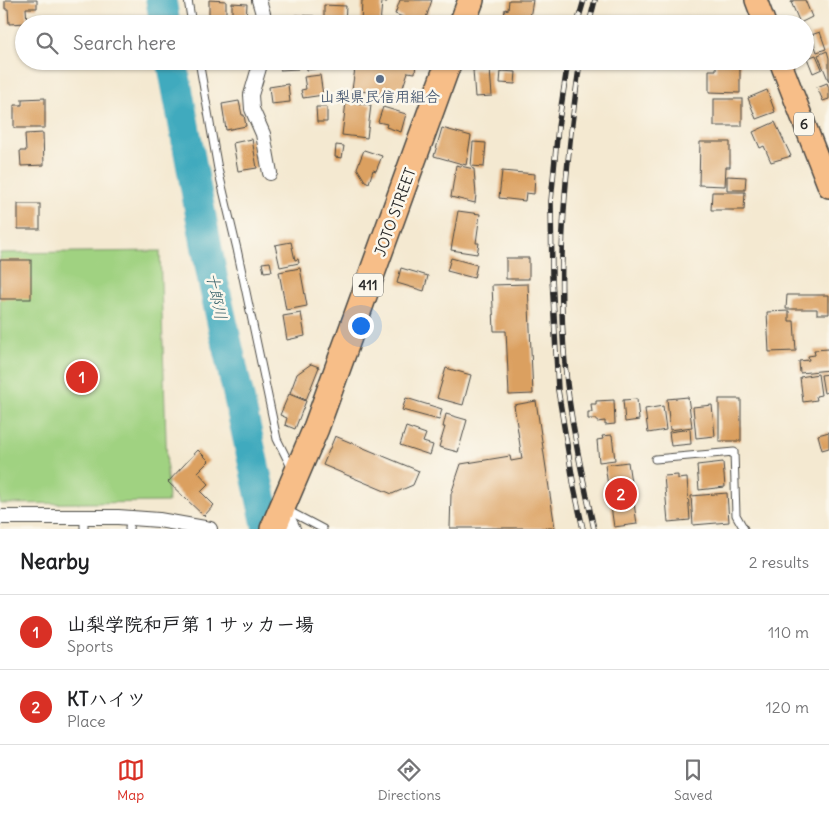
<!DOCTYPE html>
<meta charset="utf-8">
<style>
:root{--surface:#fff;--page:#f2f2f2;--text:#202124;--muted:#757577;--line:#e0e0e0;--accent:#d93025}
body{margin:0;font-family:Delius,"Klee One",sans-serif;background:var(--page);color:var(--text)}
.you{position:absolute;left:360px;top:325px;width:18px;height:18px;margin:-12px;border:4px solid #fff;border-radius:50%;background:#1a73e8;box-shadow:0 0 0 8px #1a73e833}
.badge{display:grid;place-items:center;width:32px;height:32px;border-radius:50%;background:var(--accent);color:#fff;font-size:16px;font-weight:700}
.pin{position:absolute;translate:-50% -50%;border:2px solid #fff;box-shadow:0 1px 5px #0006}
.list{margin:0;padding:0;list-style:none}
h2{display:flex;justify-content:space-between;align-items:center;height:65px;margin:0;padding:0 20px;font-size:21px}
h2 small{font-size:16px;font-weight:400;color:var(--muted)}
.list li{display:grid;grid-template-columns:32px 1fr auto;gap:15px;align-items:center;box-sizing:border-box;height:75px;padding:0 20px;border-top:1px solid var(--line)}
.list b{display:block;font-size:19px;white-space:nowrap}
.list p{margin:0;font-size:16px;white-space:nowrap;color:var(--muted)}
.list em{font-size:16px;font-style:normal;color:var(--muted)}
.icon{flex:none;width:28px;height:28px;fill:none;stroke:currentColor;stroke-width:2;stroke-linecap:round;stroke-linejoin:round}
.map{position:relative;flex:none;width:829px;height:529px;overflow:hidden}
.search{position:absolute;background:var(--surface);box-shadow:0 1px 4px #0004;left:15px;right:15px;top:15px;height:55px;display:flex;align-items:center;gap:12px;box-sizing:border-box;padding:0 18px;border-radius:28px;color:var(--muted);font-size:19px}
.sheet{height:215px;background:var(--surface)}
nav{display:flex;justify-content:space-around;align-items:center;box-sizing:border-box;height:70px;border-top:1px solid var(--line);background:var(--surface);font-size:14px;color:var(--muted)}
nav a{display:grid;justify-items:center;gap:2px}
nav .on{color:var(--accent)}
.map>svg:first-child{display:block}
</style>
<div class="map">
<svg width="829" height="529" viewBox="0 0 829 529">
<rect width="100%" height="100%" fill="#fbf7ec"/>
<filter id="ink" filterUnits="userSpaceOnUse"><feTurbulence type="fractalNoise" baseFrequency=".02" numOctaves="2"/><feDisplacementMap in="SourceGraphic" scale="10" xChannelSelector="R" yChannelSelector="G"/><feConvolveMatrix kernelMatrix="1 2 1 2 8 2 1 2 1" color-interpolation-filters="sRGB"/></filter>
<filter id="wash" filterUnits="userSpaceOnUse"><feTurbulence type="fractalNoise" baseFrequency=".0096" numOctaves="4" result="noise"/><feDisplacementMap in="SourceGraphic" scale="20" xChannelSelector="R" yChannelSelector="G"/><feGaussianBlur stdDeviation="1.12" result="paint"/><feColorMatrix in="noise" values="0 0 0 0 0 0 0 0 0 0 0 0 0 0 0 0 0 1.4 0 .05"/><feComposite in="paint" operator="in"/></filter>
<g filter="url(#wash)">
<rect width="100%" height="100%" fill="#f4e9d1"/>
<!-- green -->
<polygon fill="#a0d281" stroke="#667e56" points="160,251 168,502 0,504 0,253"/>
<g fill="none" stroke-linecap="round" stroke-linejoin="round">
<!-- river -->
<g stroke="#3faabe" stroke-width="31">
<polyline points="161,0 165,24"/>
<polyline points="172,61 213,281 268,529"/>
</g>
</g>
<g id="blocks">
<!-- building -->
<g fill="#dba061">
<polygon points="5,0 37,0 37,8 26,8 27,23 9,24 8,9 5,9"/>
<polygon points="209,0 226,1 226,24 209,24"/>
<polygon points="362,0 387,0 387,2 382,2 380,24 361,24"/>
<polygon points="400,0 432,0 424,24 415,24 402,19 403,17 395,14"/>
<polygon points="509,0 533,0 529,24 503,24 505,9 508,10"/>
<polygon points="795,0 805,0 812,17 800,23 791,2"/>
<polygon points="232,3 247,4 246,21 232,21"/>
<polygon points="324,5 346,6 345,24 324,24"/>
<polygon points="295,15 314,16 313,24 294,24"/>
<polygon points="480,15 494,20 493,24 477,24"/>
<polygon points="820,32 826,49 817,52 811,35"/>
<polygon points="827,51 829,58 829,82 818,55"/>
<polygon points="816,55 822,69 813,73 807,58"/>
<polygon points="240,61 248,61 248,67 239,66"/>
<polygon points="280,61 297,61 298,69 280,70"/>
<polygon points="306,61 321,61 322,68 307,70"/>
<polygon points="356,61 397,63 398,61 403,61 416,63 415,73 408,72 400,96 352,90"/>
<polygon points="494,61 521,61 521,66"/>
<polygon points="716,61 740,61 740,93 709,92 709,70 716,70"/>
<polygon points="490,69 492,96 475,97 473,70"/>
<polygon points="501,71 516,72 515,84 500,83"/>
<polygon points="320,75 323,95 303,98 301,90 306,89 304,77"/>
<polygon points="827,83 829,88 829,99 823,101 817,87"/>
<polygon points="288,84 290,102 271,104 269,87"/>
<polygon points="767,90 775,112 756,119 748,98"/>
<polygon points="45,98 45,128 14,128 14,105 22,105 22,99"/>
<rect x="714" y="99" width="28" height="27"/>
<polygon points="239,101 242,115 244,115 246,126 226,130 222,104"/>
<polygon points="346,102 371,105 367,138 342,135"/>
<polygon points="316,107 327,107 327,122 317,122"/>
<polygon points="383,107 406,114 401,132 386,127 387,124 378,122"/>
<polygon points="775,122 791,156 771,162 764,146 760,148 753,132"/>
<polygon points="442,128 471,136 466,165 434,156"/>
<polygon points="43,133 44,165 21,166 20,151 26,151 25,134"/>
<polygon points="252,139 257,168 238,171 233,143"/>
<polygon points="473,142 486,143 484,167 471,166"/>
<polygon points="700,142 730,142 730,167 726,167 725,186 699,185"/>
<polygon points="336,145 344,146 342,158 335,157"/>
<polygon points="364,150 382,156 376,171 373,170 369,183 365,181 357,168"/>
<polygon points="456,165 474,169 476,195 475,203 451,197"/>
<polygon points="502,171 535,174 534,194 526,193 525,201 499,198"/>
<polygon points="727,176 746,177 745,190 727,190"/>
<polygon points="712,192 745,192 744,210 711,210"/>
<rect x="18" y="204" width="22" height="25"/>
<polygon points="458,211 480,214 476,243 479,243 477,254 451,250"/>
<polygon points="291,242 295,260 298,259 299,263 280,267 275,245"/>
<polygon points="451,258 477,265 474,278 447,271"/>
<rect x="506" y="258" width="23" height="21"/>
<rect x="0" y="260" width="31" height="39"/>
<polygon points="270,262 272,271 264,272 262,263"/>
<polygon points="300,268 307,306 286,310 279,272"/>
<polygon points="401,268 428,276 424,291 397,283"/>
<polygon points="528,284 533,394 509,395 506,331 494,331 492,285"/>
<polygon points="787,295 829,295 829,314 817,314 817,309 786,309"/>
<polygon points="789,311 789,321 794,321 796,351 769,352 767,312"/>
<polygon points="301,313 305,336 287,340 283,316"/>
<polygon points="829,349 829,370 800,373 799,361 809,360 808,356 815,355 814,350"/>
<polygon points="311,364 319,367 306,400 290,393 297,374"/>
<polygon points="446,368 471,375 463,405 437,398"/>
<polygon points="818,374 821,395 816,396 817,400 803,402 800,377"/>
<polygon points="829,374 829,392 824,393 821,375"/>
<polygon points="289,394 306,401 295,429 285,425 287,418 280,415"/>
<polygon points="688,397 692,427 670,430 667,399"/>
<polygon points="406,398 442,409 439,420 402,410"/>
<polygon points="637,399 639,420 625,422 623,400"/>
<rect x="719" y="399" width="22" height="42"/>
<polygon points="614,400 615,424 605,425 605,421 597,422 597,419 588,419 588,412 592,412 591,404 596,404 596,401"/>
<polygon points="536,401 555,528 450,528 451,494 461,464 510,456 511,461 522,459 514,405"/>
<polygon points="712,405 715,436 696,438 693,407"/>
<polygon points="663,406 666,430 648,433 645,409"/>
<polygon points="446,414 467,420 458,452 439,447 445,427 443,427"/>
<polygon points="406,427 426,434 423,442 433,445 430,455 400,445"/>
<polygon points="690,429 691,444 671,446 669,432"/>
<polygon points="829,432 829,448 822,450 818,435"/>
<polygon points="612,435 615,460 599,462 597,440 603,439 602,436"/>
<polygon points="335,436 419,471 413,485 392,494 323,465"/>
<polygon points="198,450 209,461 198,472 209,484 201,492 214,505 204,516 168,482"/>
<polygon points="628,462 637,524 614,527 605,465"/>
<polygon points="723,462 725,487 699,490 697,465"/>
<polygon points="678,475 678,479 687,478 690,520 668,522 664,476"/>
<polygon points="727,493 729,522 693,525 691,496"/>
</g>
</g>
</g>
<g filter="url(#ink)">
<use href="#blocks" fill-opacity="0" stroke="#494844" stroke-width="1"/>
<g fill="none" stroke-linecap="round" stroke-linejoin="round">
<defs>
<g id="lane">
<polyline points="188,0 192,24"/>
<polyline points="199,61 218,169 237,249 277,439 292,469"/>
<polyline points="655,459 734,452 736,515 744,529"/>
<polyline points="287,510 323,529"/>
<polyline points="84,529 84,517"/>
<polyline points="129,529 130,518"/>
</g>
<g id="street">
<polyline points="259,0 266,24"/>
<polyline points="261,61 251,95 252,109 263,134 270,173"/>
<polyline points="282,507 293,529"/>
<polyline points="0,517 118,517 159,520 210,529"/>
</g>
<g id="primary">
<polyline points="756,0 765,24"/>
<polyline points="780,61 829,187"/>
</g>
<g id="highway">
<polyline points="462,24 471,0"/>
<polyline points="273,529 316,428 449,61"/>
</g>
</defs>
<!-- lane casing -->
<use href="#lane" stroke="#494844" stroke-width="9"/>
<!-- street casing -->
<use href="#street" stroke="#494844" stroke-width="16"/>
<!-- primary casing -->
<use href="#primary" stroke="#494844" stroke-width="24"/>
<!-- highway casing -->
<use href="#highway" stroke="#494844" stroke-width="28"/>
<!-- lane -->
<use href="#lane" stroke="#fff" stroke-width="7"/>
<!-- street -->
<use href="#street" stroke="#fff" stroke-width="14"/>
<!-- primary -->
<use href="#primary" stroke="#f7be88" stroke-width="21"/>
<!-- highway -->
<use href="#highway" stroke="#f7be88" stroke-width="25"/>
<defs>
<g id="rail">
<polyline points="577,24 584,0"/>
<polyline points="589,24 595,0"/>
<polyline points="568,61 558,127 551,201 552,277 558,390 574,487 583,529"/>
<path d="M580 61C566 162 556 262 565 364 570 420 582 475 594 529"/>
</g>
</defs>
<!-- rail casing -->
<use href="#rail" stroke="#2b2b2b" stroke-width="5.5"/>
<!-- rail -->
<use href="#rail" stroke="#fbf7ec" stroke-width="4" stroke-dasharray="11" stroke-linecap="butt"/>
</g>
</g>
<!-- markers -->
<circle fill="#5c6f8a" stroke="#fbf7ec" stroke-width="2" cx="380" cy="79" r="5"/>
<g text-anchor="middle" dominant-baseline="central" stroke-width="5" stroke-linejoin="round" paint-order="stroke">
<!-- shield labels -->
<g fill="#fbf7ec" stroke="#696865" stroke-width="1">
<rect x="794" y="112.5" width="20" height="23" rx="4"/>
<rect x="353" y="273.5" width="30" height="23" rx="4"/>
</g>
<g font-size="14" font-weight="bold" fill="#2b2b2b">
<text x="804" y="124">6</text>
<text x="368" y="285">411</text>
</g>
<!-- service labels -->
<g font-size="15" font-weight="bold" fill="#4e5e75" stroke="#fbf7ec">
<text x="380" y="96">山梨県民信用組合</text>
</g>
<!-- street labels -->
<g font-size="15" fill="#2b2b2b" stroke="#fbf7ec">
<text transform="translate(395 212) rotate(-70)">JOTO STREET</text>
</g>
<!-- water labels -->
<g font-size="16" font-style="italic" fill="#335e66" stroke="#fbf7ec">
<text transform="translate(217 296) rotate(78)">十郎川</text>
</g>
</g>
</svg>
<div class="you"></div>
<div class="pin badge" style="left:82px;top:377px">1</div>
<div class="pin badge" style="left:621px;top:494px">2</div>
<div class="search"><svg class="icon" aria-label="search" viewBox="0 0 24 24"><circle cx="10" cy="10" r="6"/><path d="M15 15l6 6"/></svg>Search here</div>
</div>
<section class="sheet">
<h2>Nearby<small>2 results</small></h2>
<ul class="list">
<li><span class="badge">1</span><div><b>山梨学院和戸第１サッカー場</b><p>Sports</p></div><em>110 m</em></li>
<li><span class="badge">2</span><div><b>KTハイツ</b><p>Place</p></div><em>120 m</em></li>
</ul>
</section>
<nav>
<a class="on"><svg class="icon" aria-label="map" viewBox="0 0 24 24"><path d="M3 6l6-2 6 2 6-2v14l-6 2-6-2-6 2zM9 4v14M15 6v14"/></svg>Map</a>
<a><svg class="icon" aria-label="directions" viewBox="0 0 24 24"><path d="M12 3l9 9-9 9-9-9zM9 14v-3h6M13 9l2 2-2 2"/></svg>Directions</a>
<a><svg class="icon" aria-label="saved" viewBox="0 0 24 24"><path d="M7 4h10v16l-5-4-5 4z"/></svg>Saved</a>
</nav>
